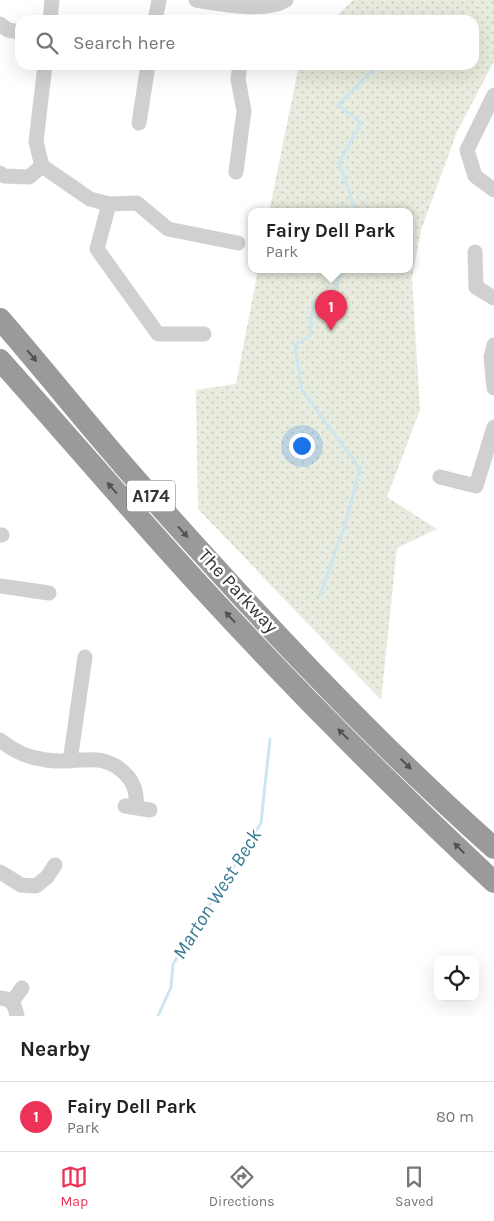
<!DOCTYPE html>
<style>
:root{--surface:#fff;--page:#f2f2f2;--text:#222;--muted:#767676;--line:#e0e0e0;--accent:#ec3256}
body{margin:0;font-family:Karla,sans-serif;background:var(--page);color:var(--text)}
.controls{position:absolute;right:15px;bottom:15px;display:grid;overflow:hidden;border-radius:10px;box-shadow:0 5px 20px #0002}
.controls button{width:45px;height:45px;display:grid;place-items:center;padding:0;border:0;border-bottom:1px solid var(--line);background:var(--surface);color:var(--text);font:25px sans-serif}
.you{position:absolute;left:301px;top:445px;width:18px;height:18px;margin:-12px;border:4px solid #fff;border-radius:50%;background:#1a73e8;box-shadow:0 0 0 8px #1a73e833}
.badge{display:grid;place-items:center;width:32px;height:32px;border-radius:50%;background:var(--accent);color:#fff;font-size:16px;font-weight:700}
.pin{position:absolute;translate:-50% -41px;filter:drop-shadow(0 1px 2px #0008)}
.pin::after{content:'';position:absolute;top:26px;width:18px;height:15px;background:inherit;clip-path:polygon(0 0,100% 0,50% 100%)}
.popup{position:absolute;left:248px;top:208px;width:165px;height:65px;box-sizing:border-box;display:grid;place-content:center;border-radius:10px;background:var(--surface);filter:drop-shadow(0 1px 4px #0005);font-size:16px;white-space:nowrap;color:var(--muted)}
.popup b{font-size:19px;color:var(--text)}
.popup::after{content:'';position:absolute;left:50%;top:100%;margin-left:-10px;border:10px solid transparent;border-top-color:var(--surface)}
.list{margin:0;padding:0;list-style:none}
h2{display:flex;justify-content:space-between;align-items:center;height:65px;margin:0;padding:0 20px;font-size:21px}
h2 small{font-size:16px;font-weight:400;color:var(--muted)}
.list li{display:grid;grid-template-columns:32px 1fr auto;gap:15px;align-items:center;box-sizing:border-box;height:70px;padding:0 20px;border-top:1px solid var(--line)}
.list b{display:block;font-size:19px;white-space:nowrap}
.list p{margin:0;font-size:16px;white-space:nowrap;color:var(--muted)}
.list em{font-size:16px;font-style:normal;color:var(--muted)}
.icon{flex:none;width:28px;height:28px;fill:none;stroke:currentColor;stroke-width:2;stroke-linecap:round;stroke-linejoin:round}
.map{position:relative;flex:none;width:494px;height:1016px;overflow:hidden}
.search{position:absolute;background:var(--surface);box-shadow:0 5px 20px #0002;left:15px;right:15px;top:15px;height:55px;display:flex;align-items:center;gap:12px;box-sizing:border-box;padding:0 18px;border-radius:15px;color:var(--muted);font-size:19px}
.sheet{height:135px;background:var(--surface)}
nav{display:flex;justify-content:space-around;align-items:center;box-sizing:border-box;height:70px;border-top:1px solid var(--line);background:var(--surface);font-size:14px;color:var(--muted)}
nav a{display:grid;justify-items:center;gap:2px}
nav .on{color:var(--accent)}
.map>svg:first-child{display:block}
</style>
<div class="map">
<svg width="494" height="1016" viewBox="0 0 494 1016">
<defs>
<pattern id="grass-dots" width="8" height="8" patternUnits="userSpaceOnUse" patternTransform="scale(1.25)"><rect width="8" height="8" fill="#e7ecde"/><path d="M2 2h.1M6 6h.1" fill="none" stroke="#c7cbbf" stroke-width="1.8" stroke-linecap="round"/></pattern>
</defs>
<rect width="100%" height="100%" fill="#fff"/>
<!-- grass -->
<polygon fill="url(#grass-dots)" points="353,0 494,0 494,61 457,132 421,230 412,278 420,410 387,497 437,529 397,548 381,700 198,509 196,390 236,384 258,270 410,270 410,212 269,212 299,65 474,65 474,20 333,20"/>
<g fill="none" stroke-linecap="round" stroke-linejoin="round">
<!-- stream -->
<g stroke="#cde6ef" stroke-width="3">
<polyline points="356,212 339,163 361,123 338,105 377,65"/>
<polyline points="320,595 346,522 360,469 302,390 295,345 310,336 313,302 333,292 343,270"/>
<polyline points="158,1016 171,987 173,964 261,823 270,739"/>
</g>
<!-- minor -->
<g stroke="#d0d0d0" stroke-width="15">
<path d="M196 0C219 4 266 13 286 0"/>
<polyline points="50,20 52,0"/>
<polyline points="155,20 159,0"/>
<polyline points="0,24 8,30 20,32"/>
<polyline points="494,95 467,150 475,176 494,190"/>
<polyline points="139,123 148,65"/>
<polyline points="42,166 90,199 109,204 137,203 168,229 238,243"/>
<polyline points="42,166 36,142 45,65"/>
<polyline points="236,172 244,111 238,79 240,65"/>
<polyline points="0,173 4,176 29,177 42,166"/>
<polyline points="109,204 97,249 158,334 204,334"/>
<polyline points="475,252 476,287 494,298"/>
<polyline points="494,345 491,357 494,388"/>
<polyline points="440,477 476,486 494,427"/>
<polyline points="0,535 2,535"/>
<polyline points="0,586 49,593"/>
<path d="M0 740C13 751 29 758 46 760 77 765 105 748 129 778 136 787 137 797 136 807"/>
<polyline points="70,761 85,657"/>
<polyline points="125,806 150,810"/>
<polyline points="0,872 21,885 36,886 47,877 55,865"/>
<path d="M0 998C12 999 15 1005 17 1016"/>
<polyline points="12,1002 22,988"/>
</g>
<!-- highway -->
<g stroke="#9a9a9a" stroke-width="22">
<path d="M0 319C47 373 91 429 139 483 251 609 368 736 494 848"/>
<path d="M0 360C68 436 134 514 203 589 296 690 393 788 494 882"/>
</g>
</g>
<!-- one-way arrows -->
<defs><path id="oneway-solid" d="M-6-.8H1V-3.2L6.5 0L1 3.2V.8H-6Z" transform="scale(1.25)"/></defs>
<g fill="#525252">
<use href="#oneway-solid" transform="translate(32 356) rotate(50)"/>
<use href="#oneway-solid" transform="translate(112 488) rotate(-131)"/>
<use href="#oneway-solid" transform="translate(183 532) rotate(48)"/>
<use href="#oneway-solid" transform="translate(230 617) rotate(-133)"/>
<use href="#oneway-solid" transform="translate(343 734) rotate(-135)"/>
<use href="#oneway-solid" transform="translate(406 764) rotate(44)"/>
<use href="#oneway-solid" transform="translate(459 848) rotate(-136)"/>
</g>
<g text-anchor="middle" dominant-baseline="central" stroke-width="5" stroke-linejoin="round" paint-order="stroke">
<!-- shield labels -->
<rect fill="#fff" stroke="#707070" stroke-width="1" x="127" y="480.5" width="48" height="31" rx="4"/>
<g font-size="18" font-weight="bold" fill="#333">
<text x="151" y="496">A174</text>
</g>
<!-- street labels -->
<g font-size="19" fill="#333" stroke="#fff">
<text transform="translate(238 591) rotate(47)">The Parkway</text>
</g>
<!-- water labels -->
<g font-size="20" font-style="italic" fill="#3a7a93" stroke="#fff">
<text transform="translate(217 894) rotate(-58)">Marton West Beck</text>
</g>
</g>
</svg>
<div class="controls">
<button><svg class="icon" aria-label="locate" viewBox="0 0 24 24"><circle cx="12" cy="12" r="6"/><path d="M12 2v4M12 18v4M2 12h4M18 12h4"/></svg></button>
</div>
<div class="you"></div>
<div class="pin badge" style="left:331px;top:331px">1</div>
<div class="popup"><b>Fairy Dell Park</b>Park</div>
<div class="search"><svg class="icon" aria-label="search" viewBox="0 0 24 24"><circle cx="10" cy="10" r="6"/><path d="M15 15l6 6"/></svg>Search here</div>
</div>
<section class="sheet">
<h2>Nearby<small></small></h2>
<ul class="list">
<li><span class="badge">1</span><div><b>Fairy Dell Park</b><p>Park</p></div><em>80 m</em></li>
</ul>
</section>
<nav>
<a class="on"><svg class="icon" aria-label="map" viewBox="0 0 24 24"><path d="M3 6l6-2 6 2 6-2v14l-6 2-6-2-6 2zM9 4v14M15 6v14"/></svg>Map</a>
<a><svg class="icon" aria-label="directions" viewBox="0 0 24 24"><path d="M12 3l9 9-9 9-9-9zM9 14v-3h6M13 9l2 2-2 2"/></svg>Directions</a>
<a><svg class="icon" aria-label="saved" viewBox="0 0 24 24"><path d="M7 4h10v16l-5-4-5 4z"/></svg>Saved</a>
</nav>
